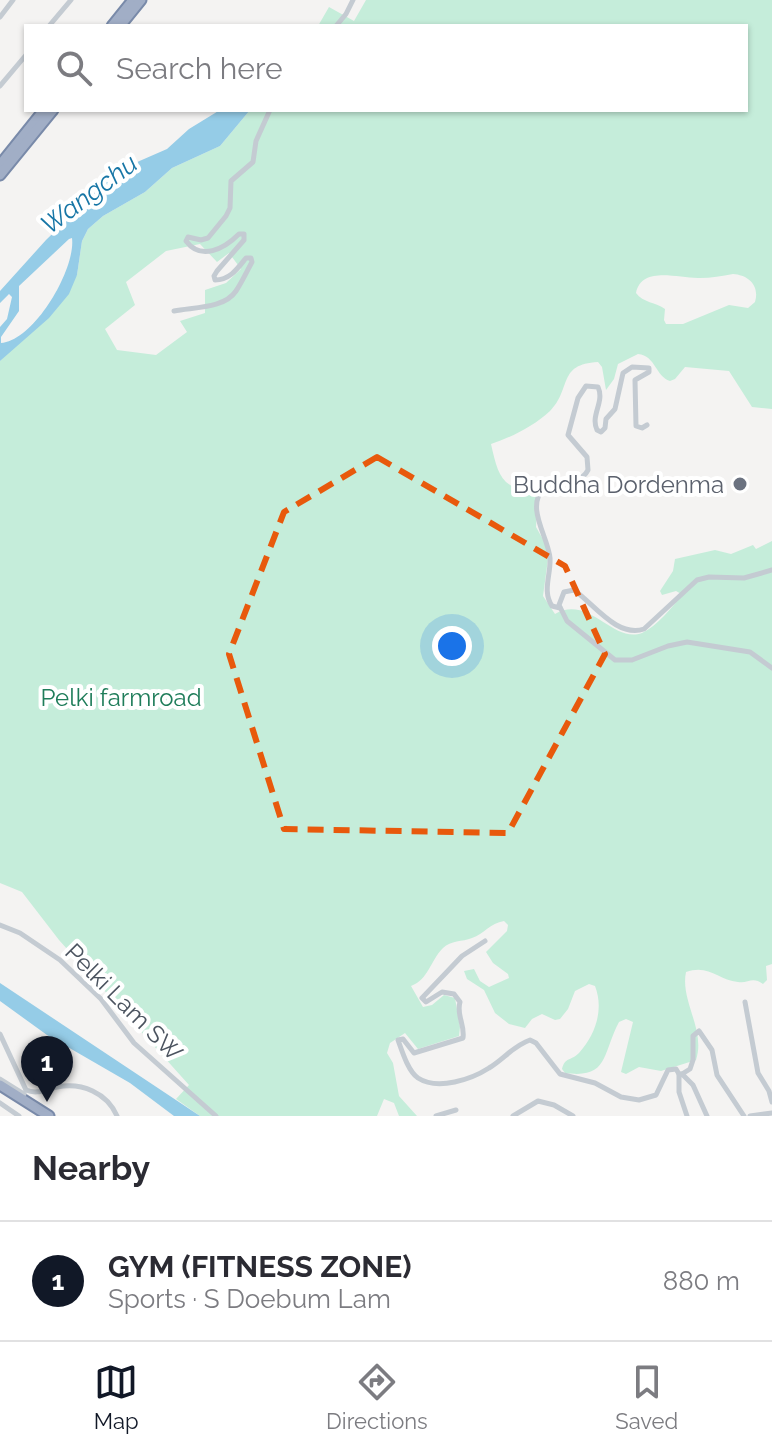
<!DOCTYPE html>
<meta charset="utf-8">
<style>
:root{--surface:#fff;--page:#f7f7f7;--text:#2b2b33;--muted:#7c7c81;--line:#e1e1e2;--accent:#111827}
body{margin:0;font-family:Raleway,sans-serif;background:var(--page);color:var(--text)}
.you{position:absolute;left:452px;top:646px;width:28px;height:28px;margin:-20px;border:6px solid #fff;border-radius:50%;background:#1a73e8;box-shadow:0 0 0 12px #1a73e833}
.badge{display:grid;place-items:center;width:52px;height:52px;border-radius:50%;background:var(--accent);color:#fff;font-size:26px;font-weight:700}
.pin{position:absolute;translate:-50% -66px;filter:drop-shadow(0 2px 4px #0008)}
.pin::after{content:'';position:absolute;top:42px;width:28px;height:24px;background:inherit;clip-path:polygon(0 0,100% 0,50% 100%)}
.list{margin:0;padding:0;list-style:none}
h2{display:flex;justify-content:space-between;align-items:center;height:104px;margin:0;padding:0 32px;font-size:34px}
h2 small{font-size:26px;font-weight:400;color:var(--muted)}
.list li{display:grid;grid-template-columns:52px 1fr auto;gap:24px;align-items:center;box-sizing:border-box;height:120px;padding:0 32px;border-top:2px solid var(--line)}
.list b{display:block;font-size:30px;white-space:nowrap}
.list p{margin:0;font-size:26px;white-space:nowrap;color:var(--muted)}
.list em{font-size:26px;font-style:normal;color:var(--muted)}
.icon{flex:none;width:44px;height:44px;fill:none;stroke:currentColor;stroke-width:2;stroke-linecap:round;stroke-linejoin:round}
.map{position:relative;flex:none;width:772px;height:1116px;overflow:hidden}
.search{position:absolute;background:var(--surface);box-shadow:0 2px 6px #0004;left:24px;right:24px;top:24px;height:88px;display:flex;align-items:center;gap:20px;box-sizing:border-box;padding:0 28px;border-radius:0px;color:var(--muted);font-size:30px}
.sheet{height:224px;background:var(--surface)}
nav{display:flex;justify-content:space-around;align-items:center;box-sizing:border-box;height:112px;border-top:2px solid var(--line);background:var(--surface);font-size:22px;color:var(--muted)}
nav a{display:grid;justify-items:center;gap:4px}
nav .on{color:var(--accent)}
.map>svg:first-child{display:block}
</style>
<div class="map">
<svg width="772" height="1116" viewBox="0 0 772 1116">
<rect width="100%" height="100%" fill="#f4f3f2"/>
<!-- green -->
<path fill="#c5edda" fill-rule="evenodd" d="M366 0H772V409L752 407 729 371 685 367 675 379 670 381C655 376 656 356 638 354L618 364 614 379 606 390 602 367 598 362C557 364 572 389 550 411 534 426 512 437 491 444 498 475 501 490 538 492L536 527 545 543 548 559 543 596 555 614C589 594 613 644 642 633 658 626 671 607 683 595L676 591 662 595 660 591 673 571 675 559 715 550 731 554 753 545 756 549 772 541V964L766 966 767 980 763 984C752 976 748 984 738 982 718 980 709 964 686 972 680 1001 706 1030 696 1060L661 1071 639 1067 626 1074 621 1072 633 1022 626 1019 619 1022C602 1054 609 1079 565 1073L562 1069C565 1057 571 1061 579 1053 596 1034 604 1009 595 986L589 984 575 991 568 1009 560 1019 555 1020 542 1014 532 1019 525 1028 509 1024 495 1013 484 990 467 979 464 971 474 969 480 981 489 987 509 978 508 974 493 963 486 952 507 931 508 925 504 921C490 923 484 934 472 938 462 942 451 940 443 948 430 961 429 979 411 986L423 1007 432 1005 444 995 455 998 460 1027 459 1036 418 1049 405 1033 390 1043 387 1053 393 1063 399 1096 417 1116H399L394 1103 384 1099 377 1116H200L176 1099 189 1085 59 940 22 892 0 883V361L77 275 82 241 88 229 103 216 145 192 172 168 220 146 250 110H746V26H318L329 7 354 21ZM200 244 217 262 229 253 241 269 226 283 205 290V313L180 321 187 332 156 355 117 350 105 329 135 305 126 282 166 251ZM733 274C748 275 760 285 755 302L748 308 729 305 683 324H666L664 320 665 309C656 302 643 303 636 293 642 265 679 279 700 278 711 278 722 276 733 274Z"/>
<!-- water -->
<g fill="#95cce7" fill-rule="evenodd">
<path d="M220 110H250L220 146 172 168 145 192 103 216 88 229 82 241 77 275 69 294 49 318 0 361V327L7 319 12 297 9 294 0 303V291L46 240 112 176 128 166 167 149 189 129ZM69 239 72 238C76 269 34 341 1 343V337L19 311V286Z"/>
<polygon points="0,983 200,1116 174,1116 130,1083 47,1035 0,1001"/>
</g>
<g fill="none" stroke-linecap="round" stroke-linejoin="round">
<defs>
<g id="trunk">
<polyline points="112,26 133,0"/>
<polyline points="120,26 141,0"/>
<polyline points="0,165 44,110"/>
<polyline points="0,175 53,110"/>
<polyline points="0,1085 49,1116"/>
</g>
</defs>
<!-- trunk casing -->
<use href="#trunk" stroke="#798aa9" stroke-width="13"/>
<!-- minor -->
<g stroke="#c4cbd2" stroke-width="5">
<polyline points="0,17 13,0"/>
<polyline points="49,26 71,0"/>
<polyline points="336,26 346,14 353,0"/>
<polyline points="0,86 26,55"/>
<path d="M174 311C193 307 224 309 236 291 242 282 247 271 252 262L251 258H246C238 268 230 280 215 280L214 276 217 271 244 240V234H239C224 249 201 261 186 241L188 237 201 240 208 238 226 216 230 208 231 181 253 162 256 141 270 110"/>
<path d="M772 570 744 578 709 577 697 580 644 629C617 638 594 604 574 590L564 592 559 605 567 621 615 660H632L668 646 687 642 750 652 772 668"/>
<path d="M560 608 552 606C542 591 551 575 550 558 548 536 525 508 544 487 556 474 578 489 588 470L587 457 568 435 578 398 586 386 598 387C605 402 590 415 597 430L601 432 605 428 606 419 615 409 623 373 632 367 649 368V372L635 380 636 426 642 428 647 425"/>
<polyline points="0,925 20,933 60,960 101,999 134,1043 216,1116"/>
<path d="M485 941 462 956 422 998 426 1002 442 992 454 994 460 1002C456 1015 465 1024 463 1038L414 1053 403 1039 398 1040C402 1051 408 1071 418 1078 438 1091 472 1079 489 1068 504 1059 513 1046 530 1040L536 1043 560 1074 595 1083 621 1097 639 1100 656 1095 668 1070 676 1069 679 1074"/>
<polyline points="745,1002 758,1073 769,1091 772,1102"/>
<polyline points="0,1034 26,1090"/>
<polyline points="682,1074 690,1069 693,1060 693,1036 699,1031 712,1050 717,1075 744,1116"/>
<polyline points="0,1079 24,1094"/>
<path d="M26 1090C38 1095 45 1089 57 1087 82 1082 107 1093 117 1116"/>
<polyline points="0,1103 19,1116"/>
<polyline points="436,1116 456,1110"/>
<polyline points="513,1116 538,1101 554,1105 573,1116"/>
<polyline points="687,1116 679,1092 679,1074 682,1074 693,1085 707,1116"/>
<polyline points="750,1116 772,1113"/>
</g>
<!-- trunk -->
<use href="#trunk" stroke="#a1aec6" stroke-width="9"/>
</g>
<!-- marked area -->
<path fill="none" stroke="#e8590c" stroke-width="6" stroke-dasharray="16 10" stroke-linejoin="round" d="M377 457 565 566 605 654 508 833 284 829 229 654 284 512Z"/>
<!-- markers -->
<circle fill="#6b7280" stroke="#fff" stroke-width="3" cx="740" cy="484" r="8"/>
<g text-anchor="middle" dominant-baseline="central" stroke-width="8" stroke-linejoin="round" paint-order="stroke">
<!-- worship labels -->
<g font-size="24" fill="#5b616d" stroke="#fff" text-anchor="end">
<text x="724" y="484">Buddha Dordenma</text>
</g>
<!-- park labels -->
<g font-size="24" fill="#1f7d5a" stroke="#fff">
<text x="121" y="697">Pelki farmroad</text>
</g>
<!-- street labels -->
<g font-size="24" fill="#4b535f" stroke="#fff">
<text transform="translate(124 1002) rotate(45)">Pelki Lam SW</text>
</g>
<!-- water labels -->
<g font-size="26" font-style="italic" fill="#1776a6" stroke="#fff">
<text transform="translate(89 194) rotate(-37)">Wangchu</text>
</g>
</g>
</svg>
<div class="you"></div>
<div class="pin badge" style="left:47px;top:1102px">1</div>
<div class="search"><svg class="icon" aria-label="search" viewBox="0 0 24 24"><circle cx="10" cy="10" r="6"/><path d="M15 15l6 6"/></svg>Search here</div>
</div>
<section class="sheet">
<h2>Nearby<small></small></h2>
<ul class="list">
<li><span class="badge">1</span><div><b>GYM (FITNESS ZONE)</b><p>Sports · S Doebum Lam</p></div><em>880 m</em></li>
</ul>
</section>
<nav>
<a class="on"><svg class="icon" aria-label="map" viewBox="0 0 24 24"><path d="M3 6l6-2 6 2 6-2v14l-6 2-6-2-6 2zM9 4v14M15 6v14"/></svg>Map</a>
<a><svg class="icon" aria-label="directions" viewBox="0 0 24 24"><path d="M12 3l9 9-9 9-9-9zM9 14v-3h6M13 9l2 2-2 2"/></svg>Directions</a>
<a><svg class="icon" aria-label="saved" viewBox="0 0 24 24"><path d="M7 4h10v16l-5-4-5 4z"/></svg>Saved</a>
</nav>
